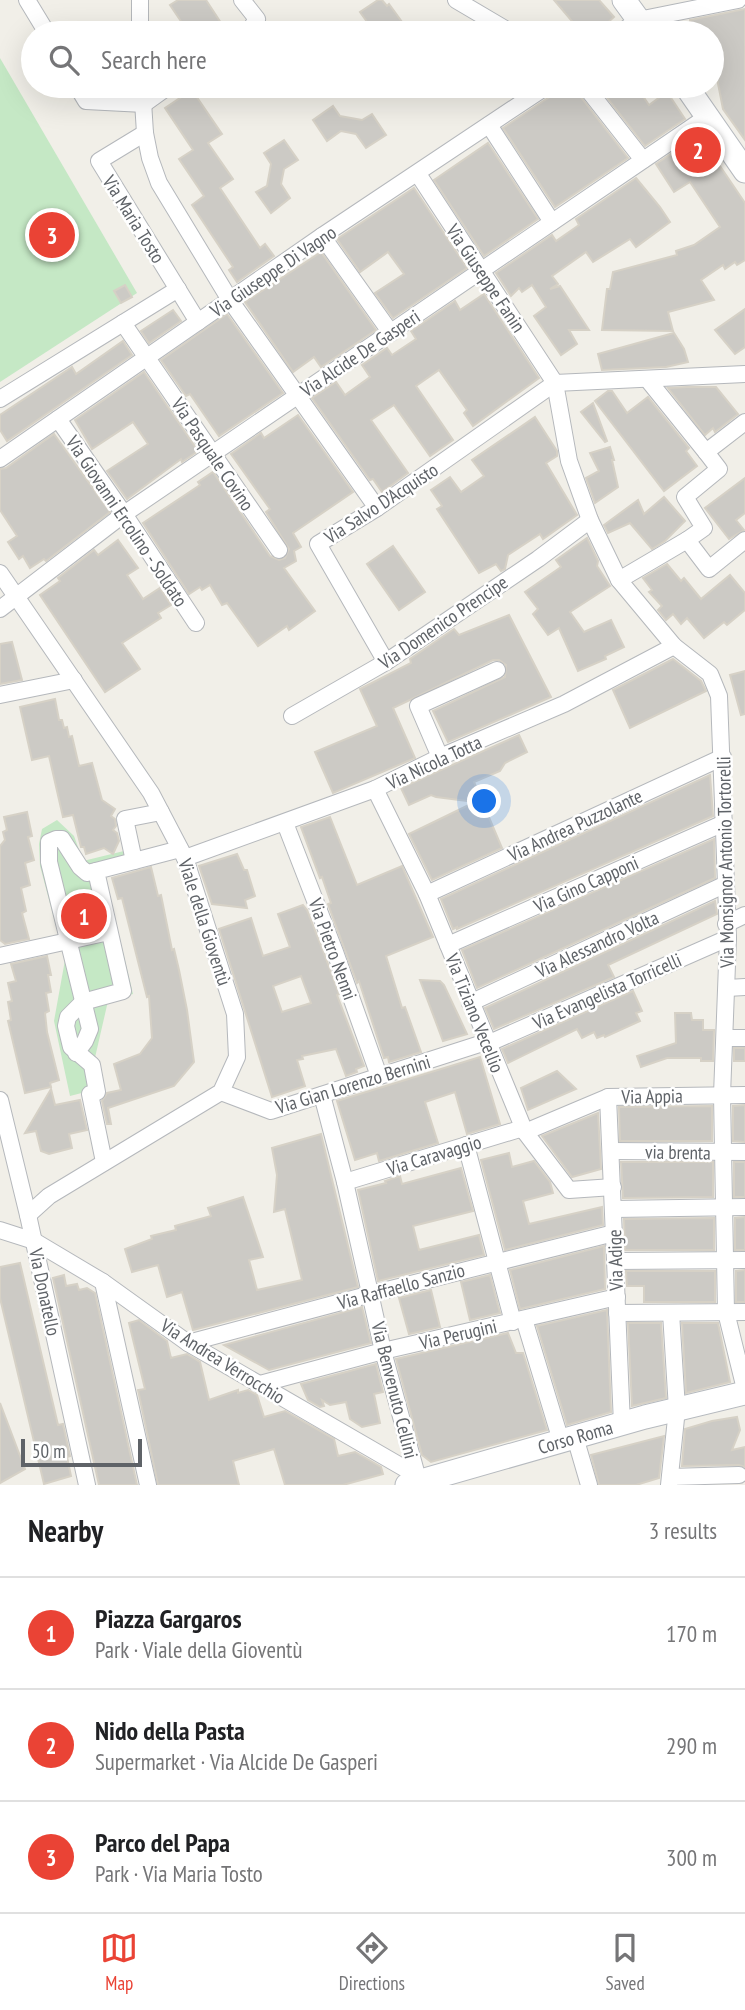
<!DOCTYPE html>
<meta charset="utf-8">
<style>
:root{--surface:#fff;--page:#f2f2f2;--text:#202124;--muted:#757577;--line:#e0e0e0;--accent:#ea4335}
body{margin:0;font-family:"PT Sans Narrow",sans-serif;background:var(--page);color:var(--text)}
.scale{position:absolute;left:21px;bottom:18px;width:121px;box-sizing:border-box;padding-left:7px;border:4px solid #5f6368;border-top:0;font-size:19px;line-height:24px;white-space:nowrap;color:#5f6368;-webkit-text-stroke:5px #fff;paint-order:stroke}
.you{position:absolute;left:485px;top:802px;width:24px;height:24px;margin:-18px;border:5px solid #fff;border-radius:50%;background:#1a73e8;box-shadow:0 0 0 10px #1a73e833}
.badge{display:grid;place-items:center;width:46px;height:46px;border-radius:50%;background:var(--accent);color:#fff;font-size:23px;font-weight:700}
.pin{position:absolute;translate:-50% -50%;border:4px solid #fff;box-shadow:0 2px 7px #0006}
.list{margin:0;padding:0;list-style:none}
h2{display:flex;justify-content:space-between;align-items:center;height:91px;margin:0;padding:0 28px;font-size:30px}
h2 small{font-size:23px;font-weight:400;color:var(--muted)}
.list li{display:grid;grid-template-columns:46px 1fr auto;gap:21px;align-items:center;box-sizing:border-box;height:112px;padding:0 28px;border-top:2px solid var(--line)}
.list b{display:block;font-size:26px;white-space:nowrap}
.list p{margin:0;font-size:23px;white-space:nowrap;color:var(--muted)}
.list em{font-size:23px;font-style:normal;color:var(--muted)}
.icon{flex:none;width:38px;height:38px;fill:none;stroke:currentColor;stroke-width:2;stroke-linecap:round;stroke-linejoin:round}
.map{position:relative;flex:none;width:745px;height:1485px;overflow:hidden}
.search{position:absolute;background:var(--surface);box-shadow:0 7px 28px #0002;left:21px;right:21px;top:21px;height:77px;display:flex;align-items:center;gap:18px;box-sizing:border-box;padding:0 24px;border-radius:38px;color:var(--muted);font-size:26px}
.sheet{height:427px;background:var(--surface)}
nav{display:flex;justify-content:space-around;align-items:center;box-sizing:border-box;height:98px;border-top:2px solid var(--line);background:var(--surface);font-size:19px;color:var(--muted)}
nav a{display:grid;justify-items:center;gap:4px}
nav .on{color:var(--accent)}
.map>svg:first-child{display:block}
</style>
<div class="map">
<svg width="745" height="1485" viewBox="0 0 745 1485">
<rect width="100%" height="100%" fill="#f1efe8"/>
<!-- green -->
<g fill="#c5e8c5">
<polygon points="0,58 137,293 0,382"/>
<polygon points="57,820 74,836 83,861 128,850 131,864 104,872 133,994 108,1001 94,1062 101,1088 70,1096 54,1021 65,960 40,866 39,844 42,829"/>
</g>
<!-- building -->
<g fill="#cccac5" stroke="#d6d1c6" stroke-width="2" fill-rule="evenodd">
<polygon points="178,0 206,0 223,26 212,33 189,33 170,5"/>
<polygon points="378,0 382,0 387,6 389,4 410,33 375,33 360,12"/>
<polygon points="554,0 599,0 614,17 596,33 582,33"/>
<polygon points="745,9 745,140 723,109 712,53 712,33 692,33 690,20"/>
<polygon points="566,86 575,86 577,92 628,158 555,207 503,128"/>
<polygon points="598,86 636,86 649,105 667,92 685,119 645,146"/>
<polygon points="192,90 222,134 208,143 233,179 220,188 260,248 265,244 274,256 237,282 229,270 233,267 192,205 204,196 179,159 193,150 165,108"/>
<polygon points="333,106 340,116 362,120 372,114 386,135 366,148 356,134 341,131 327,141 313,120"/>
<polygon points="699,135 745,203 745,260 737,265 735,262 725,269 723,265 701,280 714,300 668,312 673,331 602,330 607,289 610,289 613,272 677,255 676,251 694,245 720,227 690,182 674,192 656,164"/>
<polygon points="284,140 298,160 284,169 281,184 290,198 271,213 256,192 267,186 271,164 264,153"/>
<polygon points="488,143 538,219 484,256 434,180"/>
<polygon points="636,178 660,207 670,222 636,247 630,239 593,262 586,252 552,276 558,284 550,289 560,286 589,330 569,330 577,344 561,355 534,316 546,307 532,285 522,292 519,288 511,296 496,273 552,235 556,241 579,225 576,219"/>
<polygon points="414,188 467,268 393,318 375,293 404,274 388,252 360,272 337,239"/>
<polygon points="321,252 376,330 321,367 314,357 293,372 245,302"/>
<polygon points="125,285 132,297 121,303 114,291"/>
<polygon points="484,294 539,378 473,426 464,413 467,410 439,370 416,386 453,440 430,456 394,405 371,420 408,473 382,492 373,479 370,480 312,398 336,382 345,395 370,377 362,365 387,348 392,355 416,339 411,331 455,301 460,310"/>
<polygon points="745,309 745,347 735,354 715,330"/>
<polygon points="173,310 181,321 149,343 141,331"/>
<polygon points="227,314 283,393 219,436 190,394 186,396 161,360"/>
<polygon points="674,333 684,349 688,362 666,367 602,370 598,354"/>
<polygon points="123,341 132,355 7,441 0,430 0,415 72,367 76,374"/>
<polygon points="144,372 198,451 182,462 181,459 127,499 107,471 148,444 133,422 92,449 75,420"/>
<polygon points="687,387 716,387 738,414 715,432 713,428 705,435 668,388"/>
<polygon points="608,391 612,391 627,413 648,397 689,448 686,451 697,466 664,491 595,401"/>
<polygon points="593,403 607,441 605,442 581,412"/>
<polygon points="298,415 353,492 293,533 301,547 294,551 296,561 284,568 315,611 289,630 287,626 258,646 227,603 222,605 210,585 202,590 200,587 189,594 143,523 200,485 198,482 213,472 270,556 279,560 285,558 289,549 266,512 270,509 231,454 261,433 264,438"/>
<polygon points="535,417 557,451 557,456 546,463 577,515 543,539 540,534 508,555 505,569 501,571 496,564 479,573 437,509 442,506 431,490 450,477 461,492 484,476 472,460"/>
<polygon points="54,434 110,512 46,561 44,559 30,568 23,556 19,559 8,542 17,536 0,510 0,469 6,468"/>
<polygon points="610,447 614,460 612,460 618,487 595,503 586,478 599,471 590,453"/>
<polygon points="745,478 745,513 736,520 744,530 729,539 705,508"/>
<polygon points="664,497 685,521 665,541 652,549 630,523 608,533 604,525 638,500 644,514"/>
<polygon points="587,538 598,561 597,566 610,586 570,612 584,632 611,620 624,647 605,656 606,659 578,671 559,628 548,635 533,614 538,609 525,592 561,567 556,560"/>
<polygon points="118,540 138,568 127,575 143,599 160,588 171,605 158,613 161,618 122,643 140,669 105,692 40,595 60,581 58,578 94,550 98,555"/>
<polygon points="393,546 425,592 399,610 367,564"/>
<polygon points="667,564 681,581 684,578 701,599 730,575 745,593 745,610 727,625 724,622 704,638 687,618 681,624 673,614 666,620 658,610 662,606 649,592 652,590 643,578"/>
<polygon points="509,615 551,697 448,742 433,711 505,677 506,665 499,660 493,660 393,708 415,758 333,793 315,752 377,726 360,689 411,663 410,659 454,629 459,635"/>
<polygon points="12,642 22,680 0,684 0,644"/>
<polygon points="673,659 701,681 706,691 630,728 613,690"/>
<polygon points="745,671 745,714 741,715 730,675"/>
<polygon points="55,699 59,720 62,720 64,728 67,727 69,737 72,736 79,766 92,763 102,800 115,809 111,816 115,819 116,826 113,830 117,833 119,841 113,854 104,848 86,854 84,847 81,847 73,815 63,817 49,756 32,760 20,707"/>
<polygon points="519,735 527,752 505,763 500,771 474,782 502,848 432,880 409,834 475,802 436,797 431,795 409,805 401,788"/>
<polygon points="710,775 713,816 457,929 457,927 453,929 441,899"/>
<polygon points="27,812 32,836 28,837 34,860 25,863 30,885 21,888 26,911 22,913 29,939 5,944 0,940 0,846 5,840 3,832 7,830 4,817"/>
<polygon points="330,817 357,885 402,866 433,937 386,956 402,1008 405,1007 421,1052 389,1062 388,1057 384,1058 359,981 357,983 328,904 331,903 322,877 320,878 301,827"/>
<polygon points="714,839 715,878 477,988 462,950"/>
<polygon points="237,854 244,870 247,870 255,896 245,900 247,908 212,904 199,866"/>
<polygon points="151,867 158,896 161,895 172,950 174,949 179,970 187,1010 194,1062 174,1086 108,1108 111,1124 107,1124 102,1101 107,1093 121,1090 114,1064 140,1054 152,1038 149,996 147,997 122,898 118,899 112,878"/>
<polygon points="715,901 717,914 608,965 614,977 494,1029 485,1008"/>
<path d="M303 905 307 910 325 956 339 994 337 995 364 1066 356 1069 357 1072 346 1076 336 1049 302 1056 303 1059 297 1060 305 1086 272 1097 219 929 251 918 263 956 290 947 278 914ZM301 976 311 1003 282 1012 273 986Z"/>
<polygon points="47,956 51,975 48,975 51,992 46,993 49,1011 45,1013 47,1032 59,1080 50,1083 51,1087 25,1093 8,1021 11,1020 8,1002 12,1001 8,983 16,981 11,964"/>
<polygon points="420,980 440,981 444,985 467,1034 443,1041"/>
<polygon points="633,991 642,1011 636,1013 640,1021 605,1037 604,1035 597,1038 594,1032 582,1038 577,1029 508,1063 502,1049"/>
<polygon points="675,1013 691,1013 692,1020 703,1020 703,1030 714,1030 713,1061 701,1061 701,1058 667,1058 641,1067 637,1056 676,1043"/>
<rect x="734" y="1048" width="11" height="13"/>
<polygon points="480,1057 500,1124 467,1134 455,1092 425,1102 438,1143 379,1161 377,1153 355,1160 337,1101"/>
<polygon points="557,1071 576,1089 528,1110 521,1088"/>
<polygon points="51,1089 55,1105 80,1100 87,1130 69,1134 72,1148 49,1154 41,1151 36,1131 25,1133"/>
<polygon points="745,1105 745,1142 733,1141 733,1106"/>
<polygon points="712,1106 712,1141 620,1141 619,1107"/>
<polygon points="598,1113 601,1169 572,1177 542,1136"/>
<polygon points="321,1134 358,1287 193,1330 182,1292 167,1297 158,1265 132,1272 125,1249 152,1239 151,1236 176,1230 175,1226 211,1216 208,1208 243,1197 263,1257 249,1260 257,1290 302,1280 285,1209 274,1212 277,1175 272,1148"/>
<polygon points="509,1153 512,1167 534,1161 550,1182 553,1193 523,1201 529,1224 602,1207 603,1225 505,1250 481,1160"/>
<polygon points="621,1162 713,1162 713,1197 623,1198"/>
<rect x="734" y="1162" width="11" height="35"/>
<polygon points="461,1168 473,1211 413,1226 419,1250 479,1235 484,1255 378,1281 358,1190 386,1183 385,1181 400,1176 402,1184"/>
<polygon points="745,1217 745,1250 735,1250 735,1218"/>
<polygon points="714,1218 714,1250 625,1250 624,1219"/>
<polygon points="604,1246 605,1289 520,1309 510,1270"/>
<polygon points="20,1263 58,1425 63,1424 70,1456 67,1457 71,1476 44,1484 0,1298 0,1267"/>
<polygon points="745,1270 745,1302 736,1302 736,1271"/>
<polygon points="626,1271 715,1271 715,1302 644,1302 644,1286 627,1286"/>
<polygon points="64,1275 66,1286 77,1284 79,1290 87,1288 95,1293 137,1485 99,1485 53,1278"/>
<polygon points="490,1275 500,1313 470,1320 461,1282"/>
<polygon points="431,1290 440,1327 409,1334 399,1298"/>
<polygon points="362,1307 371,1343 269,1370 224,1345"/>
<polygon points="607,1310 611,1412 567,1425 537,1326"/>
<polygon points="139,1320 167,1341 171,1358 187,1354 200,1362 209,1400 238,1390 238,1393 248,1390 257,1395 264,1417 285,1411 334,1439 338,1456 355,1452 381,1467 383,1474 343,1485 285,1485 274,1449 233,1461 239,1485 158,1485 138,1390 145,1389 129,1323"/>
<polygon points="628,1323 661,1323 666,1398 632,1406"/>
<polygon points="682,1323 718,1323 730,1382 686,1393"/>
<polygon points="508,1333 516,1353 523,1353 547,1430 431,1462 422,1455 396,1359"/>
<polygon points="376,1364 383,1392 374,1394 380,1423 362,1427 350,1419 346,1402 330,1405 322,1400 324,1406 320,1407 308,1400 301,1384"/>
<polygon points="0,1403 25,1469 0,1483"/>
<polygon points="737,1417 740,1430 732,1450 745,1447 745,1467 739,1465 682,1466 685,1429 712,1421"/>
<polygon points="664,1436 659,1478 636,1485 599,1485 591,1455"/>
</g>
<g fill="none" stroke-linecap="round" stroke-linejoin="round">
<defs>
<g id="street">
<polyline points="27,0 47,33"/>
<polyline points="140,0 140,33"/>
<polyline points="242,0 257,19 251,28 243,33"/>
<polyline points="456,0 512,33"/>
<polyline points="620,33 638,20 738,0"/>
<polyline points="77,86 86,101 144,104 169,86"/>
<polyline points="142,86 145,133 150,158 159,183 230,300 377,508"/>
<polyline points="585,86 643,160"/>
<polyline points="489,125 552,222"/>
<polyline points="145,133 99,161 198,322"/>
<polyline points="418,174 555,383 569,461 590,520 619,580 674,646 710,674 719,696 728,938 722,1095 726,1312 745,1389"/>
<polyline points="322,236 391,333"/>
<polyline points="123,323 279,550"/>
<polyline points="648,380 706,452 745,422"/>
<polyline points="555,383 745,374"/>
<polyline points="0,399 178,289"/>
<polyline points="58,419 124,514 196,623"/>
<polyline points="0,459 322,236 547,86"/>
<polyline points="687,540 704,528 685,497 719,469 706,452"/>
<polyline points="0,573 151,793 185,858 235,1014 237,1057 221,1092 49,1196 28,1215"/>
<polyline points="619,580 687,540 709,569 745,540"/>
<polyline points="0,609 124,514 708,116"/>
<polyline points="386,662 318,544 377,508 555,383"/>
<polyline points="0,695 74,680"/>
<polyline points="292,716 386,662 538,559 590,520"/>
<polyline points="440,757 418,706 497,670"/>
<polyline points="375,789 427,894 525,1132 569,1190 613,1187"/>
<polyline points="285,823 335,952 379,1076"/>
<polyline points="185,858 375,789 440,757 564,704 674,646"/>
<polyline points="134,861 125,819 161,812"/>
<polyline points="427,894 723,757"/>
<polyline points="726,924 745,915"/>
<polyline points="448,945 724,823"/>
<polyline points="0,956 109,932"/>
<polyline points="727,988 745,987"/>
<polyline points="470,1003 724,885"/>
<polyline points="725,1038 745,1038"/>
<polyline points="487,1044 728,938"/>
<polyline points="76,1053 85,1041 90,1029 49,862 49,842 56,839 62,839 80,867 87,873 96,871"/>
<polyline points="221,1092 271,1111 486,1042"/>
<polyline points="322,1095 345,1182 383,1351 418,1479"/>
<polyline points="608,1097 622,1424"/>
<polyline points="0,1100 28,1215 87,1485"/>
<polyline points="525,1132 608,1097 745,1095"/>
<polyline points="466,1145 513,1322"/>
<polyline points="612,1151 745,1152"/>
<polyline points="104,1162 90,1094 97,1092 92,1065 71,1047 66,1026 68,1017 83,1002 123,991 96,871 180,849"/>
<polyline points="345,1182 523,1128"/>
<polyline points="614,1209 745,1207"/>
<polyline points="0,1230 34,1241 103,1282 188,1343 416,1475"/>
<polyline points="615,1261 745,1260"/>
<polyline points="103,1282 148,1485"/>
<polyline points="617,1313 745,1312"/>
<polyline points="524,1319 561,1441"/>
<polyline points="188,1343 371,1294 614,1233"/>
<polyline points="260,1384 383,1351 617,1297"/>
<polyline points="575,1437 589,1485"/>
<polyline points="670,1477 739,1475"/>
<polyline points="669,1485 677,1409 671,1313"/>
</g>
<g id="secondary">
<polyline points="624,0 648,33"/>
<polyline points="686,86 745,171"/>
<path id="s1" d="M407 1485 645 1417 745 1393"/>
</g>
</defs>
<!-- street casing -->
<use href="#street" stroke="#b5b8bc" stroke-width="18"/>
<!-- secondary casing -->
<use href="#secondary" stroke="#b6babf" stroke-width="25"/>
<!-- street -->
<use href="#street" stroke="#fff" stroke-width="16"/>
<!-- secondary -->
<use href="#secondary" stroke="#fff" stroke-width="23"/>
</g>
<g text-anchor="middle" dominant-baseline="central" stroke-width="5" stroke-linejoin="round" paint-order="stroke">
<!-- street labels -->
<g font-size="19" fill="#5f6368" stroke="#fff">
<text transform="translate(134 219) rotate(58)">Via Maria Tosto</text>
<text transform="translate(273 271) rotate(-34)">Via Giuseppe Di Vagno</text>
<text transform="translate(486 278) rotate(56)">Via Giuseppe Fanin</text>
<text transform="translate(360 353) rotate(-34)">Via Alcide De Gasperi</text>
<text transform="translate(213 454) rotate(56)">Via Pasquale Covino</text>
<text transform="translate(381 503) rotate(-33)">Via Salvo D'Acquisto</text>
<text transform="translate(127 521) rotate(56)">Via Giovanni Ercolino - Soldato</text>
<text transform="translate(443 622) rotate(-34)">Via Domenico Prencipe</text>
<text transform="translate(434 762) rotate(-25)">Via Nicola Totta</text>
<text transform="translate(575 825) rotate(-25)">Via Andrea Puzzolante</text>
<text transform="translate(725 862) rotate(-91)">Via Monsignor Antonio Tortorelli</text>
<text transform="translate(586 884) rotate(-24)">Via Gino Capponi</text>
<text transform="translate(205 922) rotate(72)">Viale della Gioventù</text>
<text transform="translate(597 944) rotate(-25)">Via Alessandro Volta</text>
<text transform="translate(333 949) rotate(70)">Via Pietro Nenni</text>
<text transform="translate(607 991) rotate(-24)">Via Evangelista Torricelli</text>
<text transform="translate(475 1013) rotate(68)">Via Tiziano Vecellio</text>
<text transform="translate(353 1084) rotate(-17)">Via Gian Lorenzo Bernini</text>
<text transform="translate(652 1096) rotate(-1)">Via Appia</text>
<text transform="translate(678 1152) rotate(1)">via brenta</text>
<text transform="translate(434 1155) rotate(-17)">Via Caravaggio</text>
<text transform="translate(615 1260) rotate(-92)">Via Adige</text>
<text transform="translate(401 1286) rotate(-15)">Via Raffaello Sanzio</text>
<text transform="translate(45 1292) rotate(78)">Via Donatello</text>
<text transform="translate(458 1334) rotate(-13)">Via Perugini</text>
<text transform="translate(223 1361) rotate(32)">Via Andrea Verrocchio</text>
<text transform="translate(395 1390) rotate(76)">Via Benvenuto Cellini</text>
<text stroke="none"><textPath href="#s1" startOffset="175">Corso Roma</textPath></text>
</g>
</g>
</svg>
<div class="scale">50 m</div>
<div class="you"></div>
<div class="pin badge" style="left:84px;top:916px">1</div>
<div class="pin badge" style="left:698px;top:150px">2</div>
<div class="pin badge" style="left:52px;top:235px">3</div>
<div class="search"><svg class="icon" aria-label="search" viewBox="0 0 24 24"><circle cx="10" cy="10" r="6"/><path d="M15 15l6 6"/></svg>Search here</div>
</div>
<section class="sheet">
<h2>Nearby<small>3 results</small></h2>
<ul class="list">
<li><span class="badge">1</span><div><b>Piazza Gargaros</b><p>Park · Viale della Gioventù</p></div><em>170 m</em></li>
<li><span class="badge">2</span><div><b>Nido della Pasta</b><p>Supermarket · Via Alcide De Gasperi</p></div><em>290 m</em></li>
<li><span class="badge">3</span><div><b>Parco del Papa</b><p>Park · Via Maria Tosto</p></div><em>300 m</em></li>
</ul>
</section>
<nav>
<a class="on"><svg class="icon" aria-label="map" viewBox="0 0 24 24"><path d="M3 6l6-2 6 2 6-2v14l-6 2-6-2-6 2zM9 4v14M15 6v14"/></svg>Map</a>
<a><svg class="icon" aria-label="directions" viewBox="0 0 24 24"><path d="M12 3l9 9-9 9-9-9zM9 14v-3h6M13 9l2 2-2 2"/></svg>Directions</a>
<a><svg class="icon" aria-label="saved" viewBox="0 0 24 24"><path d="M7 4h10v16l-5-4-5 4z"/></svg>Saved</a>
</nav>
